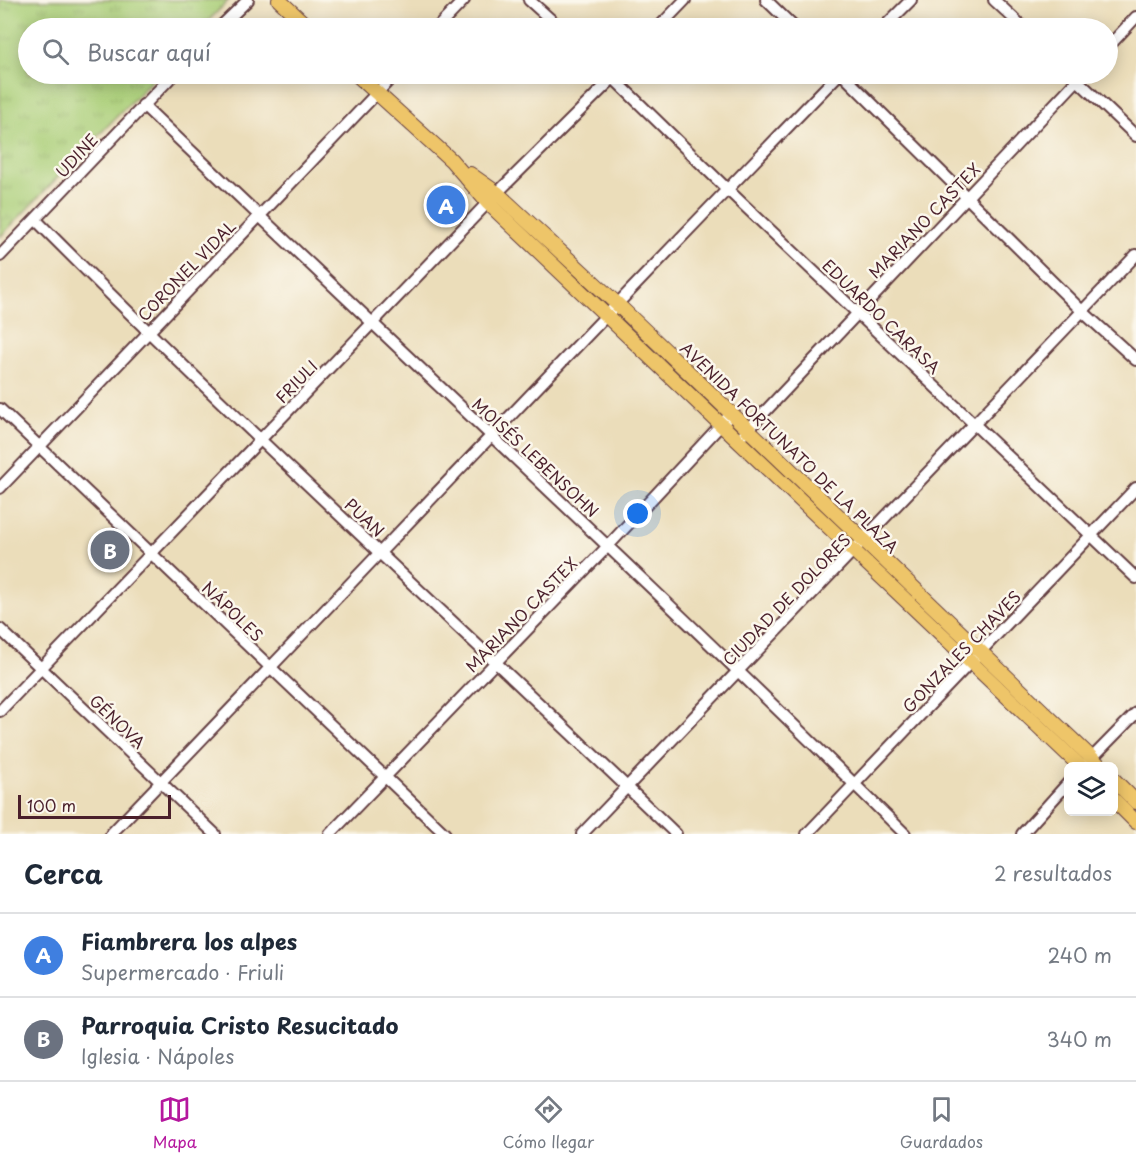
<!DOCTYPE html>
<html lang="es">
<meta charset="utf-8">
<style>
:root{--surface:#fff;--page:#f2f2f3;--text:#1f2937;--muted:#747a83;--line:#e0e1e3;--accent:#b5179e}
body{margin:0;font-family:"Playpen Sans",sans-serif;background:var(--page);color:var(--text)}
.controls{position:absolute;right:18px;bottom:18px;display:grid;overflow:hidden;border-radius:9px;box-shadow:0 3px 15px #0003}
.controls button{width:54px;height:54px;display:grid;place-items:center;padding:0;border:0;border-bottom:2px solid var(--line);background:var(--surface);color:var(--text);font:30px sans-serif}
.scale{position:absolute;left:18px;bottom:15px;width:153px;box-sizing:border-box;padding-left:6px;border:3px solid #4a1f2b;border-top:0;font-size:16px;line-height:21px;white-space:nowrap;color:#4a1f2b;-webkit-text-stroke:4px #fbf7ec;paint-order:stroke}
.you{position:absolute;left:638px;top:514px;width:21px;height:21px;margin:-15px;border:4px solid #fff;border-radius:50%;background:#1a73e8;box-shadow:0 0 0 9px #1a73e833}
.badge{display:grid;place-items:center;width:39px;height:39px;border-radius:50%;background:var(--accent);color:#fff;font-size:20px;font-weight:700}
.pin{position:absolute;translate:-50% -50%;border:3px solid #fff;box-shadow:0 2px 6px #0006}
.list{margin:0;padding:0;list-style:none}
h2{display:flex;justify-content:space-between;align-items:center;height:78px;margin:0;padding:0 24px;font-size:26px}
h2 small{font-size:20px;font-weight:400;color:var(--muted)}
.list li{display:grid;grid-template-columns:39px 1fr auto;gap:18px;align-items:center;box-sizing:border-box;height:84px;padding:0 24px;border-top:2px solid var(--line)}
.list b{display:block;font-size:22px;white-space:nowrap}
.list p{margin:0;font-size:20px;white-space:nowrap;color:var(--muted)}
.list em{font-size:20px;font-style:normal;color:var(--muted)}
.icon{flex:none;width:33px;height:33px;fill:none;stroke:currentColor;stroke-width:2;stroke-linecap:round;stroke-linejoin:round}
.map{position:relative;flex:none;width:1136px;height:834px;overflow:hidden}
.search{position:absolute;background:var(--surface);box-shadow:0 3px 15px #0003;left:18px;right:18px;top:18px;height:66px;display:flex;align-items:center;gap:15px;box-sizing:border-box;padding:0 21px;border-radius:33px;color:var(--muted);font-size:22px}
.sheet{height:246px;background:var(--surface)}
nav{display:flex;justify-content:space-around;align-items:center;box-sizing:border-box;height:84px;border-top:2px solid var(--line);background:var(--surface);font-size:16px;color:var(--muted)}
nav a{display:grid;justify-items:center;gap:3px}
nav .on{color:var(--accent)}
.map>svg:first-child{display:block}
</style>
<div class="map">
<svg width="1136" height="834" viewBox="0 0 1136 834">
<defs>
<pattern id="grass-tufts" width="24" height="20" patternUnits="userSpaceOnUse" patternTransform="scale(1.5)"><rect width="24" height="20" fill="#abcf79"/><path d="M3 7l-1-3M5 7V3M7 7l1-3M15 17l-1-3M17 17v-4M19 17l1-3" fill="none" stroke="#95b169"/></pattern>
</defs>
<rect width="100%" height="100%" fill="#fbf7ec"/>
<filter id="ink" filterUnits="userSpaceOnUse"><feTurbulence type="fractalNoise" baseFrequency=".0167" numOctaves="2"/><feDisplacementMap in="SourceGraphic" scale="12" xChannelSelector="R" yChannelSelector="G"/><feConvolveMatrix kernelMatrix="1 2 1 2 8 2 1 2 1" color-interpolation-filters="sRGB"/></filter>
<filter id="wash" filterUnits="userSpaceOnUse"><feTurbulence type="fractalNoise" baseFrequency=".008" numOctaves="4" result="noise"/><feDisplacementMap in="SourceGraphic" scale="24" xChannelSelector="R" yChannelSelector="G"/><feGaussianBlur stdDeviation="1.35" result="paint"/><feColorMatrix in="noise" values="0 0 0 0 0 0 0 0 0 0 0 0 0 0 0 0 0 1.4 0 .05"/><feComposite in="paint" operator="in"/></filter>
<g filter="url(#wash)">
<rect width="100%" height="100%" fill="#ebddba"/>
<!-- grass -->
<polygon fill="url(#grass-tufts)" stroke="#7a7752" stroke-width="1.5" points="0,0 229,0 201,28 28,28 28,74 158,74 0,237"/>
</g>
<g filter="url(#ink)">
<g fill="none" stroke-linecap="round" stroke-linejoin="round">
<defs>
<g id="minor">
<polyline points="529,0 560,28"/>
<polyline points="766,0 795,28"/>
<polyline points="994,0 1024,28"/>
<polyline points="219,28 248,0"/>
<polyline points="437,28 464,0"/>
<polyline points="658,28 685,0"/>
<polyline points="883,28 911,0"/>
<polyline points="1108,47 1136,17"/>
<polyline points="842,74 1082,311 1136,360"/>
<polyline points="1071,74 1136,136"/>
<polyline points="610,75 727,189 1136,578"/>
<path d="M143 105C397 348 655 587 905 834"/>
<path d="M36 220C244 430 463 629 676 834"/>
<polyline points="0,256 174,74"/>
<polyline points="0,409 445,834"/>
<polyline points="744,434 1083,74"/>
<polyline points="0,488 395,74"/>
<polyline points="0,629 215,834"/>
<polyline points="0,711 497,193 617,74"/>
<polyline points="1088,762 1136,713"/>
<path d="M111 834C354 581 595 325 839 74"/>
<polyline points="330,834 608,546 731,414"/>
<polyline points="582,834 1136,255"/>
<polyline points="807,834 1136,488"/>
<polyline points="1022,834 1068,783"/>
</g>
<g id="major">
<polyline points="279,0 309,28"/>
<polyline points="356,74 451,160 488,203 1080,766"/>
<polyline points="470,174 497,193 616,303 1100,766"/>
<polyline points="1114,780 1136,802"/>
<polyline points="1114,800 1136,822"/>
</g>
</defs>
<!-- minor casing -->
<use href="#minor" stroke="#623c40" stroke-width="14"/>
<!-- major casing -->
<use href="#major" stroke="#623c40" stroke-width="16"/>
<!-- minor -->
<use href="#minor" stroke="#fff" stroke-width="10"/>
<!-- major -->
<use href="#major" stroke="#eec569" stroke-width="14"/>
</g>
</g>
<g text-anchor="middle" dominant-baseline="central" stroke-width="5" stroke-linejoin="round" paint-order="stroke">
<!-- street labels -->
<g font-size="16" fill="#4a1f2b" stroke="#fbf7ec">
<text transform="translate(76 155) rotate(-47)">UDINE</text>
<text transform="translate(924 220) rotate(-46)">MARIANO CASTEX</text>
<text transform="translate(186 270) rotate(-46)">CORONEL VIDAL</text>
<text transform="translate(882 316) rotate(44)">EDUARDO CARASA</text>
<text transform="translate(296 381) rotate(-46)">FRIULI</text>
<text transform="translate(790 447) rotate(44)">AVENIDA FORTUNATO DE LA PLAZA</text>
<text transform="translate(536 457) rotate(43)">MOISÉS LEBENSOHN</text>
<text transform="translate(365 517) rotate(43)">PUAN</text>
<text transform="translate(786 599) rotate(-46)">CIUDAD DE DOLORES</text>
<text transform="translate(233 611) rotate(44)">NÁPOLES</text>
<text transform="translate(521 614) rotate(-46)">MARIANO CASTEX</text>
<text transform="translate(961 651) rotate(-46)">GONZALES CHAVES</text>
<text transform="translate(118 721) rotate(44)">GÉNOVA</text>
</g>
</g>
</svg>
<div class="controls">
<button><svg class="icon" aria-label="layers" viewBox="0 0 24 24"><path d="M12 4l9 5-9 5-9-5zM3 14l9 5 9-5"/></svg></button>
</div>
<div class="scale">100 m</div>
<div class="you"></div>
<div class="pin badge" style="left:446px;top:205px;background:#3f7fe0">A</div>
<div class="pin badge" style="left:110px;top:550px;background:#6b7280">B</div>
<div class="search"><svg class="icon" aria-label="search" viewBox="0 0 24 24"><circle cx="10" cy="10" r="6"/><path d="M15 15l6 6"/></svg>Buscar aquí</div>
</div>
<section class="sheet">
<h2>Cerca<small>2 resultados</small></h2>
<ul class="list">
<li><span class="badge" style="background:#3f7fe0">A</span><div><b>Fiambrera los alpes</b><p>Supermercado · Friuli</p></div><em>240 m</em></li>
<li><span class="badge" style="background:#6b7280">B</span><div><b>Parroquia Cristo Resucitado</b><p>Iglesia · Nápoles</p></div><em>340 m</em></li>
</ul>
</section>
<nav>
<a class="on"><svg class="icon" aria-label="map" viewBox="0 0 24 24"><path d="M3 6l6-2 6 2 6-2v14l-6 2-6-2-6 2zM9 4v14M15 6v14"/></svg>Mapa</a>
<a><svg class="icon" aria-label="directions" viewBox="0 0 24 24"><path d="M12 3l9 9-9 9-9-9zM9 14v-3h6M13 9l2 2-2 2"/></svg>Cómo llegar</a>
<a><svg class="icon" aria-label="saved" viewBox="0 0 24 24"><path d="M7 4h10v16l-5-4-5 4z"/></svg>Guardados</a>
</nav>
